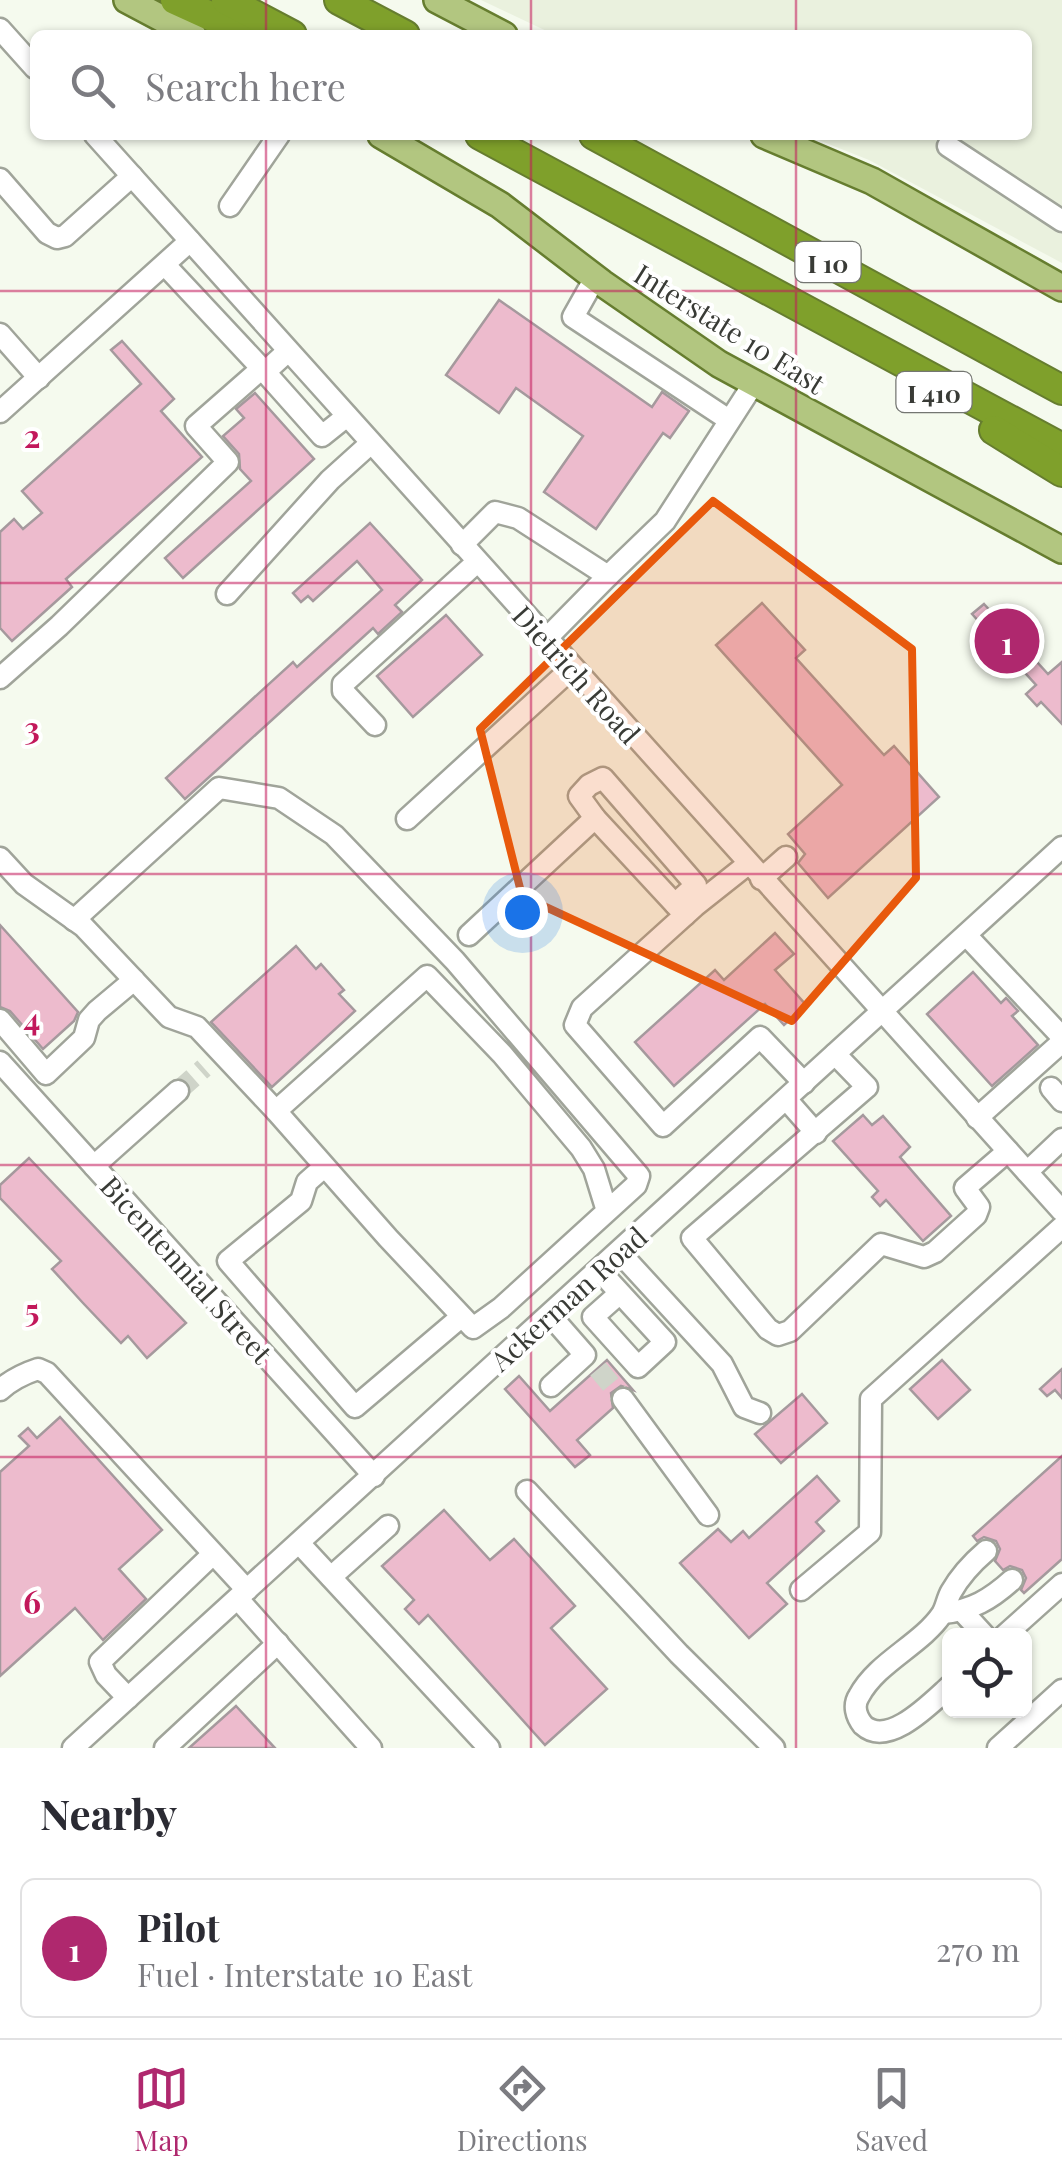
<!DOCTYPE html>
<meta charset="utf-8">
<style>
:root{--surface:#fff;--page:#f2f2f3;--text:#2b2b33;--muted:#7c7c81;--line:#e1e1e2;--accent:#af286e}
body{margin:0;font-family:"Playfair Display",serif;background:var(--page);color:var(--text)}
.controls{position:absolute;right:30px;bottom:30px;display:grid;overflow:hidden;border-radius:15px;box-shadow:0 2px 8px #0004}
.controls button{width:90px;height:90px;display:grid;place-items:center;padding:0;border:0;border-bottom:2px solid var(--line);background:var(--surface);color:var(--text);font:50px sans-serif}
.you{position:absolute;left:522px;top:912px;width:35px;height:35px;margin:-25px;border:8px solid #fff;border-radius:50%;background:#1a73e8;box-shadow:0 0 0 15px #1a73e833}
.badge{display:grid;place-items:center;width:65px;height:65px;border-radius:50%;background:var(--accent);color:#fff;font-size:32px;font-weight:700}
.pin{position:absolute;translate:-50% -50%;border:5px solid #fff;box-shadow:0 2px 10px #0006}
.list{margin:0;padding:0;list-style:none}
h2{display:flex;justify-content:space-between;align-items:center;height:130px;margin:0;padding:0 40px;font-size:42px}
h2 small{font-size:32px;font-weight:400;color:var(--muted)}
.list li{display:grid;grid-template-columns:65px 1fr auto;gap:30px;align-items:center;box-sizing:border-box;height:140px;margin:0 20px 20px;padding:0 20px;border:2px solid var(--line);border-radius:15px}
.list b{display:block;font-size:38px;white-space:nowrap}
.list p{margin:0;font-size:32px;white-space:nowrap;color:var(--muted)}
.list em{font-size:32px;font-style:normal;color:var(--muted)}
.icon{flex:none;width:55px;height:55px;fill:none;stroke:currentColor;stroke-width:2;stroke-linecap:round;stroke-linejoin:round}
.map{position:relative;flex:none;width:1062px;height:1748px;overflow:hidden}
.search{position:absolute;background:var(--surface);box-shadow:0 2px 8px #0004;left:30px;right:30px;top:30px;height:110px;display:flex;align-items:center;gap:25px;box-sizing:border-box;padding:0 35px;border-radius:15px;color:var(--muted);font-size:38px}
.sheet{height:290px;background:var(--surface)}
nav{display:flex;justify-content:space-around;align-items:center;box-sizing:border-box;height:140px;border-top:2px solid var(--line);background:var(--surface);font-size:28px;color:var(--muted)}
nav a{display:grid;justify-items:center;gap:5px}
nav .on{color:var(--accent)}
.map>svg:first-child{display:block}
</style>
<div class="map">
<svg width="1062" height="1748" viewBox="0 0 1062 1748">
<rect width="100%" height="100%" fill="#f5faee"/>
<!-- built -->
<polygon fill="#eaf1de" points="481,0 1062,0 1062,263 869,160 806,135 1027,135 1027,35 555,35"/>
<!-- building -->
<g fill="#edbbcd" stroke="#a5999d" stroke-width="2.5">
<polygon points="499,300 652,407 662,392 689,411 670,438 663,433 596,529 544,492 583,436 516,388 499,413 446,375"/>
<polygon points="122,341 174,399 161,411 202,457 66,579 72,587 12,641 0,628 0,532 14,519 23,529 42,513 22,491 141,384 111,350"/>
<polygon points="255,393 314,459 183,578 165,558 251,481 240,469 239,454 223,436 244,418 236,409"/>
<polygon points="370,523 422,580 395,605 402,612 378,634 373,628 185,799 166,778 293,662 297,667 382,590 357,561 313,601 308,596 301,602 293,593"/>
<polygon points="762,603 805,650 796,658 884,755 894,746 939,797 828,898 798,863 805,854 788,834 842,785 716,645"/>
<polygon points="984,604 1048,674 1062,662 1062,724 1041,702 1037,706 1026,694 1036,685 972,614"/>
<polygon points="446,615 482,655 413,717 377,676"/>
<polygon points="0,925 78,1012 74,1021 43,1049 10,1011 0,1007"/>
<polygon points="775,933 794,954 775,970 806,1005 784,1025 765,1004 674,1086 635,1042 715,970 724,980"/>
<polygon points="296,946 316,969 321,964 344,990 339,994 355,1011 272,1087 211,1022"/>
<polygon points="973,972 1001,1003 1006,998 1018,1011 1012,1016 1038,1045 992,1086 927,1014"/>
<polygon points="863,1115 872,1125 883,1116 910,1147 900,1157 951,1216 923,1241 886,1200 880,1206 872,1197 878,1191 833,1141"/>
<polygon points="29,1158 186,1323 147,1358 128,1336 121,1343 83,1303 52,1269 61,1261 0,1198 0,1185"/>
<polygon points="607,1360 633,1390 621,1386 611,1393 613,1408 577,1440 590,1455 575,1467 505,1389 519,1376 550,1411"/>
<polygon points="942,1360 970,1390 938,1419 910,1389"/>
<polygon points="1062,1369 1062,1398 1055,1390 1047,1396 1040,1389"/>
<polygon points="802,1394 827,1423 781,1463 755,1434"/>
<polygon points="60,1417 162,1530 119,1569 146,1599 103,1640 75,1608 0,1676 0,1472 29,1446 19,1436 28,1428 37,1438"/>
<polygon points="1062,1456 1062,1559 1024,1593 1021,1590 1026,1578 1022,1570 1010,1566 1003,1570 995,1561 1000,1549 996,1541 984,1537 977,1541 973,1536"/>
<polygon points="817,1476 839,1501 816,1522 824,1531 767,1583 787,1604 749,1638 680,1563 718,1529 731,1542 743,1531 749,1538"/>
<polygon points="444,1510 490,1560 514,1539 575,1606 551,1628 607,1689 545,1745 428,1615 419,1624 405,1609 414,1600 382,1566"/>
<polygon points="236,1706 275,1748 189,1748"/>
</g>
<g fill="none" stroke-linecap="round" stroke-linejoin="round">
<!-- minor-tunnel -->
<g stroke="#cfd4c9" stroke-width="20" stroke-dasharray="20 10" stroke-linecap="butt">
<polyline points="178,1091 204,1068"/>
<polyline points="598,1369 623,1399"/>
</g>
<defs>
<g id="minor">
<polyline points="0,29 35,68"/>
<polyline points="95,135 1062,1211"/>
<polyline points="948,146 1062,221"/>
<polyline points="0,179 47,233 57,238 65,236 132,176"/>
<polyline points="230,206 279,135"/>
<polyline points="165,265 265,372"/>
<polyline points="595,278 573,317 729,420"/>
<polyline points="0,334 39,378"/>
<polyline points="288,351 265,372 322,436 347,416"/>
<polyline points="0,412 190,241"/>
<polyline points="462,545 495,512 518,518 608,576 546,639"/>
<polyline points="608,576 665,521 754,383"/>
<polyline points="227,594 330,480 371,443"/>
<polyline points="0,678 59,626 228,462 196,426 261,369"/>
<polyline points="375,725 343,691 343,684 477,562"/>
<polyline points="595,818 579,796 589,785 603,778 696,885 675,904"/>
<polyline points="407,819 572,668"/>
<polyline points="0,858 24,884 83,926 169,1017 197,1027 276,1111"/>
<polyline points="748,864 695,906 582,1008 575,1025 663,1126 760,1037 804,1083"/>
<polyline points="761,879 786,857"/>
<polyline points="74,920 219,788 279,798 334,835 455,961 639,1176 636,1185 501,1308 473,1328 388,1238 276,1111 427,976 502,1054 581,1148 594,1169 607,1211"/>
<polyline points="469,935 595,818 685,915"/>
<polyline points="966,935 1062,1037"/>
<polyline points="0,1020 46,1074 84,1038 89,1020 97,1011 134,980"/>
<polyline points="835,1054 867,1087 692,1238 768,1329 778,1335 790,1331 881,1244 924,1257 935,1252 976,1215 979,1207 965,1188 1008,1151"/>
<polyline points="0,1062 374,1476"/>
<polyline points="1051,1088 1062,1101"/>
<polyline points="786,1099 816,1133"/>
<polyline points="977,1118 1062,1042"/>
<polyline points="94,1166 178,1091"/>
<polyline points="324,1167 307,1182 301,1201 228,1261 355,1407 461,1317"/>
<polyline points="1027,1172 1062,1139"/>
<polyline points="620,1253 722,1364 744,1407 760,1413"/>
<polyline points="599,1270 665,1342 638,1367 593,1317 620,1293"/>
<polyline points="550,1315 585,1355 551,1386"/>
<path d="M0 1390C11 1380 23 1374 38 1369L47 1373 247 1590"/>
<polyline points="623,1399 708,1515"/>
<polyline points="527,1491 679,1654 774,1748"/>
<polyline points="299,1543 489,1748"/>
<polyline points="331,1577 388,1526"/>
<polyline points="801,1590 870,1532 871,1399 1062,1227"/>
<polyline points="238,1599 371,1748"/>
<polyline points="963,1612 985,1636"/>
<path d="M943 1613C971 1611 991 1599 1012 1580"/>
<polyline points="1004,1636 1062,1584"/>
<path d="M950 1686C930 1704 888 1748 863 1725 856 1716 853 1705 859 1696 877 1662 921 1645 942 1614 946 1608 947 1599 951 1592 960 1576 972 1563 986 1551"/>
<polyline points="128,1698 106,1675 100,1662 213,1554"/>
<polyline points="73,1748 1062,847"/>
<polyline points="165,1748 278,1643"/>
<polyline points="998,1748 1062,1690"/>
</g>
<g id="major">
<polyline points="127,0 193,35"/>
<polyline points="437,0 504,35"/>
<polyline points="381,135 500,205 602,283 719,364 1062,550"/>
<polyline points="764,135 872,181 1062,288"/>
</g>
<g id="highway">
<polyline points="175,0 252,35"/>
<polyline points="226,0 292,35"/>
<polyline points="339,0 405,35"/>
<polyline points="480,135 1062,448"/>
<polyline points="594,135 1062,390"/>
<polyline points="994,430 1062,472"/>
</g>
</defs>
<!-- minor casing -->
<use href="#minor" stroke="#a0a49a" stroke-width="25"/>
<!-- major casing -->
<use href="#major" stroke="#667d2f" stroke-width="30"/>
<!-- highway casing -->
<use href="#highway" stroke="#667d2f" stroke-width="32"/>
<!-- minor -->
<use href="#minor" stroke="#fff" stroke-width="20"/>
<!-- major -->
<use href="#major" stroke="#b2c680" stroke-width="25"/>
<!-- highway -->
<use href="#highway" stroke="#7fa02b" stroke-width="28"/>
</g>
<!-- marked area -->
<path fill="#e8590c" fill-opacity="0.2" stroke="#e8590c" stroke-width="8" stroke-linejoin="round" d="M713 501 912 649 916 878 792 1021 522 896 480 729Z"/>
<!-- grid -->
<path fill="none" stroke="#c2185b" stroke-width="2.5" stroke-opacity="0.55" d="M266 0V35M531 0V35M796 0V35M266 135V1748M531 135V1748M796 135V1748M0 291H1062M0 583H1062M0 874H1062M0 1165H1062M0 1457H1062"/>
<g text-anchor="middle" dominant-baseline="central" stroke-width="8" stroke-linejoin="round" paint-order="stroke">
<!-- shield labels -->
<g fill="#fff" stroke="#747672" stroke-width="2.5">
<rect x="795.5" y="242" width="65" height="40" rx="8"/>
<rect x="896.5" y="372" width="75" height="40" rx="8"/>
</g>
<g font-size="25" font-weight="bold" fill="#393b36">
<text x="828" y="262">I 10</text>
<text x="934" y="392">I 410</text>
</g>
<!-- street labels -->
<g font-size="28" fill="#393b36" stroke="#fff">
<text transform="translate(730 328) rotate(32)">Interstate 10 East</text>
<text transform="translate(577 674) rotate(48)">Dietrich Road</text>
<text transform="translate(187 1269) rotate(48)">Bicentennial Street</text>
<text transform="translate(568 1298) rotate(-42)">Ackerman Road</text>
</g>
</g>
<g font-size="32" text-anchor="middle" font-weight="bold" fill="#c2185b" stroke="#fff" stroke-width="8" stroke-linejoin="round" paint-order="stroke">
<text x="32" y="448">2</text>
<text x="32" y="740">3</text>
<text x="32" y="1031">4</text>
<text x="32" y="1322">5</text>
<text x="32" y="1614">6</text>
</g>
</svg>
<div class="controls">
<button><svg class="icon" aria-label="locate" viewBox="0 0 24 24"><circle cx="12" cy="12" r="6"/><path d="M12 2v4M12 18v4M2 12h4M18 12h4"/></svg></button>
</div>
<div class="you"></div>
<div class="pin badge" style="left:1007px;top:641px">1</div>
<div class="search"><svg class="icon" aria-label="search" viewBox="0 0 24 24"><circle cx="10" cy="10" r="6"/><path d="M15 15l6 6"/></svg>Search here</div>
</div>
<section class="sheet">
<h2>Nearby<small></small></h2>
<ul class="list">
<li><span class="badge">1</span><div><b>Pilot</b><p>Fuel · Interstate 10 East</p></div><em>270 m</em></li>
</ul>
</section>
<nav>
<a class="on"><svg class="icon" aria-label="map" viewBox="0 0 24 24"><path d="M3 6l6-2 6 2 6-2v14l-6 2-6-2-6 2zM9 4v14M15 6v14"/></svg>Map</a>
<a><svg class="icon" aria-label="directions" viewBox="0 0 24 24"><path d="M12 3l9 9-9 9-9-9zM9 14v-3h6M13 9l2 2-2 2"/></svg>Directions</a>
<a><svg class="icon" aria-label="saved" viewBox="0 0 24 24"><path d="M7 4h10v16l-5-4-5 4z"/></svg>Saved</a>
</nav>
